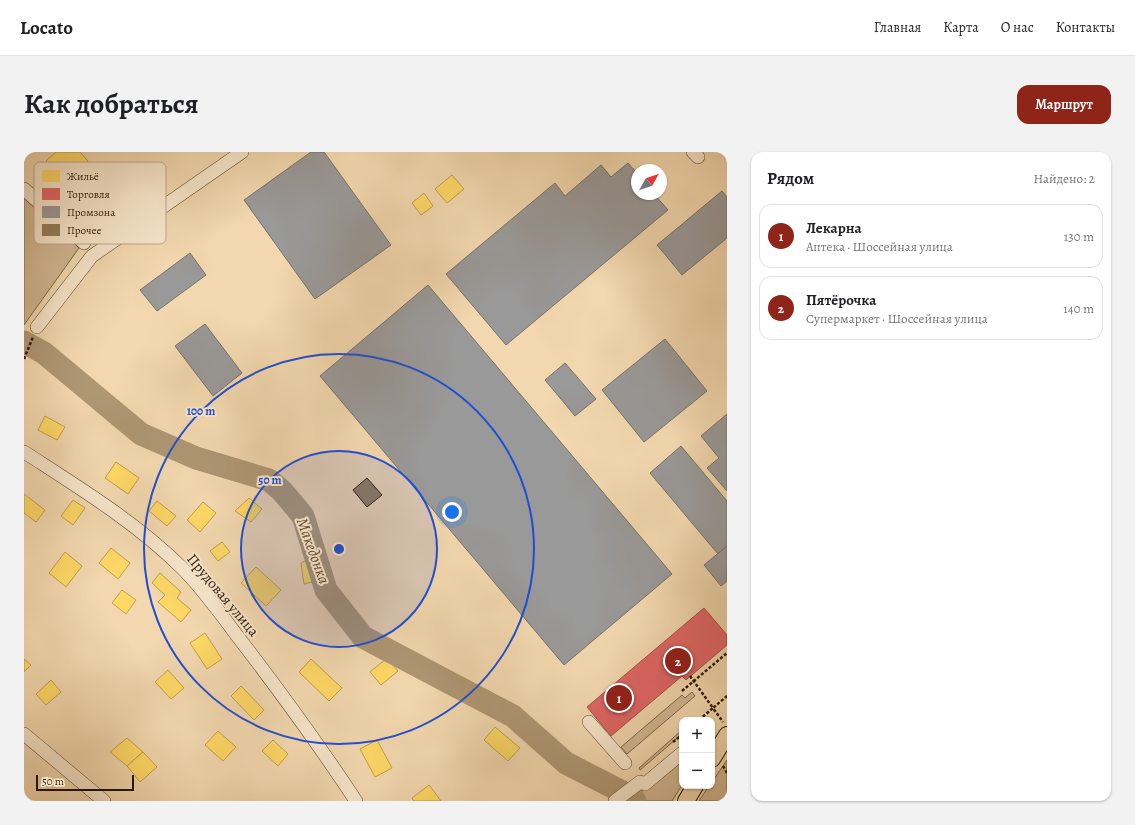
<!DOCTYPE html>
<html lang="ru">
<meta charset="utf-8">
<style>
:root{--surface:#fff;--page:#f2f2f2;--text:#202124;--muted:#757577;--line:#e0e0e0;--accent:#8f2418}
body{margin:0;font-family:Alegreya,serif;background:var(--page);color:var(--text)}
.controls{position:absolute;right:12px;bottom:12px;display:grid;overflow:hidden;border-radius:8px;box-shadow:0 1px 3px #0004}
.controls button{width:36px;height:36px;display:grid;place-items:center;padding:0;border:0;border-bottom:1px solid var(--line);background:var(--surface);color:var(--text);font:20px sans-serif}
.compass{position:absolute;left:607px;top:12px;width:36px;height:36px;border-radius:50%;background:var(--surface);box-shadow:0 1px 3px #0004;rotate:50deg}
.scale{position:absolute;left:12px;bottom:10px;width:98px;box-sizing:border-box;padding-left:4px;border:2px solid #2c1802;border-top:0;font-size:11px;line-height:14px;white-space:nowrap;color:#2c1802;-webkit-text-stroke:3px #f7e6cb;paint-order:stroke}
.you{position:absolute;left:428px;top:360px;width:14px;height:14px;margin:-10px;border:3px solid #fff;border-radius:50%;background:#1a73e8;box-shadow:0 0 0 6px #1a73e833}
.badge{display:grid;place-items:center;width:26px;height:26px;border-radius:50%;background:var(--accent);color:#fff;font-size:13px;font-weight:700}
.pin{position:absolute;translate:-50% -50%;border:2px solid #fff;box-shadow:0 1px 4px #0006}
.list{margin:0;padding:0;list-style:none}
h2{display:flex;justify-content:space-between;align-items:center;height:52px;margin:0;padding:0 16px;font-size:17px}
h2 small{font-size:13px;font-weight:400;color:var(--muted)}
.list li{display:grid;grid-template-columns:26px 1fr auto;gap:12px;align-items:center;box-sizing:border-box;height:64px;margin:0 8px 8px;padding:0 8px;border:1px solid var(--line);border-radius:12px}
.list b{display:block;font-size:15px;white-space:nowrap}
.list p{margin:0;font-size:13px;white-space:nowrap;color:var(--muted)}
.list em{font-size:13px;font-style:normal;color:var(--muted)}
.map{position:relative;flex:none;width:703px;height:649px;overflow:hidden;border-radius:12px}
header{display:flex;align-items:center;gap:24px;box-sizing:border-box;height:56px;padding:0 20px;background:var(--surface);border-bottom:1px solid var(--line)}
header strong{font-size:19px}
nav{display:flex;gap:22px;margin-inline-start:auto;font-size:14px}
.intro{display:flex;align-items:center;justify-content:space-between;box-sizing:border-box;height:96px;padding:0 24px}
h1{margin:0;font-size:28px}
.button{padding:10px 18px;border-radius:12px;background:var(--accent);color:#fff;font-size:14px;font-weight:700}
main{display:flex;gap:24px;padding:0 24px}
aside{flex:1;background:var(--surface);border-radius:12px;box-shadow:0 1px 3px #0004}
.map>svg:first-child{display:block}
</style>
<header>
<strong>Locato</strong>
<nav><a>Главная</a><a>Карта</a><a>О нас</a><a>Контакты</a></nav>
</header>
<div class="intro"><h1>Как добраться</h1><a class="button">Маршрут</a></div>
<main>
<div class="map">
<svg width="703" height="649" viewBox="0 0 703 649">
<rect width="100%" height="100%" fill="#f3d8af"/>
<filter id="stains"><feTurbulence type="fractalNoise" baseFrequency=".005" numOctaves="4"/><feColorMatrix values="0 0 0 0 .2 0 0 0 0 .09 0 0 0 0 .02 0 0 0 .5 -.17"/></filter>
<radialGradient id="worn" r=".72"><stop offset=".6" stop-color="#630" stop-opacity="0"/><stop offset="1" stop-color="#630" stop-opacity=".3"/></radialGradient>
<!-- green -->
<g fill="#d1b792" stroke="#7e684a">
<polygon points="0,46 55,96 0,173"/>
<polygon points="668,540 671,544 603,602 597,595 658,543 661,546"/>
<polygon points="658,578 658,582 616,618 615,616"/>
<polygon points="658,608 658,633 648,649 604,649"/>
<polygon points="703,608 703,649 675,649 685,634 688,634 688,630"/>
</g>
<!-- homes -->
<g fill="#ffd966" stroke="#c09f48">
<polygon points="32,0 56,0 64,9 40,29 22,9"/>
<polygon points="428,23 440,37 423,51 411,37"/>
<polygon points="400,41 409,54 397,63 388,51"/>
<polygon points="21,264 41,275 33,288 14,278"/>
<polygon points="92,310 115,326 104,342 81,326"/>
<polygon points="0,342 21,358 12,370 0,361"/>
<polygon points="225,346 238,357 227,370 211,359"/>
<polygon points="49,348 61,356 49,373 37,364"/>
<polygon points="133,349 152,364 143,374 125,359"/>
<polygon points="179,350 192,361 176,380 163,368"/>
<polygon points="198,390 206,400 194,409 186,399"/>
<polygon points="87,396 106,411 94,427 75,411"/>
<polygon points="41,400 58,414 42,435 25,421"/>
<polygon points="283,408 288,430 280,432 277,411"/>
<polygon points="232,415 257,438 242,454 217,431"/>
<polygon points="136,421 157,440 153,446 167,458 157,470 134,450 141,443 128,431"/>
<polygon points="98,438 112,448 102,462 88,451"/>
<polygon points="181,481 198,507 183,517 166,491"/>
<polygon points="363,506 374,519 357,533 346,520"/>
<polygon points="0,507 7,513 0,520"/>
<polygon points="287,507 318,536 305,549 275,520"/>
<polygon points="144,518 160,536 147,547 131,530"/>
<polygon points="27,528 37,540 22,553 12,542"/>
<polygon points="217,534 240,558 230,568 207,544"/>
<polygon points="471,575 496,596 484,609 460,588"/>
<polygon points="194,579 212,595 199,609 181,593"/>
<polygon points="103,586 119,600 103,614 86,600"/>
<polygon points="249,588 264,602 254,614 238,599"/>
<polygon points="353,588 368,616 351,625 336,597"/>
<polygon points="119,600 133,615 116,630 103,614"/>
<polygon points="405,633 417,649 390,649 388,646"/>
</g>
<!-- shops -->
<polygon fill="#e06666" stroke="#aa4f48" points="680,456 703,483 703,493 662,528 658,524 587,584 563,555"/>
<!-- industry -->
<g fill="#999" stroke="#78726c">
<polygon points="287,0 300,0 367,93 291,147 220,48"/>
<polygon points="604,11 613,21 613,42 630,42 644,58 482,193 422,122 531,31 541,44 577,13 587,25"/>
<polygon points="698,39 703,45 703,86 658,123 633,93"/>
<polygon points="166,101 182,123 133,159 116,138"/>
<polygon points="404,133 648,422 540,513 296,224"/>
<polygon points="181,172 218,221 189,244 151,194"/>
<polygon points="641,187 683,239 620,290 578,238"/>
<polygon points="541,211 572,247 551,264 521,228"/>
<polygon points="703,262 703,339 683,316 695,306 677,284"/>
<polygon points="657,294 703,349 703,394 694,402 626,321"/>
<polygon points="703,394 703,429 697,434 680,413"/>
</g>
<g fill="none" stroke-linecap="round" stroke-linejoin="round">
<!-- river -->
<polyline stroke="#af9774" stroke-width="23" points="0,190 20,201 117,282 172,306 245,328 258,339 279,364 302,438 339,485 489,564 542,611 608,645 611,649"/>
</g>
<!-- building -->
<polygon fill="#937c5c" stroke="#2c1802" points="343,326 358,343 343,355 329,338"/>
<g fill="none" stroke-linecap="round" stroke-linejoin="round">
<defs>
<g id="minor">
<polyline points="669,0 674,5"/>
<polyline points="0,37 60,91"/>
<polyline points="13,175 68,104 218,0"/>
<path d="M0 300C54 335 110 369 156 414 181 438 200 467 221 494 260 545 297 596 332 649"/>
<polyline points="565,570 601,611"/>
<polyline points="0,582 80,649"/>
<polyline points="591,649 616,630 621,632 658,601"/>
</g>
<g id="major">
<polyline points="688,607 703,583"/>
<polyline points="662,649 671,634"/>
</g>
</defs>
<!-- minor casing -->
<use href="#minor" stroke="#5e482d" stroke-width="14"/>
<!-- major casing -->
<use href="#major" stroke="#2c1802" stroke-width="18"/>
<!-- path -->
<g stroke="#2c1802" stroke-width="2.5" stroke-dasharray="3 2" stroke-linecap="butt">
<polyline points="0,207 9,185"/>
<polyline points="666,524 689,556 703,544"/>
<polyline points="658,539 703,501"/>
<polyline points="675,568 689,556 699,570"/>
<polyline points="649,590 658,583"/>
<polyline points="699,614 703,621"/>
</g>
<!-- minor -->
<use href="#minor" stroke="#f7e6cb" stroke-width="13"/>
<!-- major -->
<use href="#major" stroke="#f3d8af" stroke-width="16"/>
</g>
<!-- distance rings -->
<circle cx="315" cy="397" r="98" fill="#1d4ed8" fill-opacity=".12"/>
<g fill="none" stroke="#1d4ed8" stroke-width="2">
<circle cx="315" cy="397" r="98"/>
<circle cx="315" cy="397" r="195"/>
</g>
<g text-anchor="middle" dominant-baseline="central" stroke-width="4" stroke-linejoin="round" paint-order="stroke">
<!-- street labels -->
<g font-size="15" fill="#2c1802" stroke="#f7e6cb">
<text transform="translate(199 443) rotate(50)">Прудовая улица</text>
</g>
<!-- water labels -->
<g font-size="16" font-style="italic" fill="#604b30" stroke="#f7e6cb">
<text transform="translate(289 399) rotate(70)">Македонка</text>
</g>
</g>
<!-- legend -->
<rect x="10" y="10" width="132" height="82" rx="6" fill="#f7e6cb" stroke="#baa88f" stroke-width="1"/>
<rect x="18" y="18" width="18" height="12" fill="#ffd966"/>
<rect x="18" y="36" width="18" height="12" fill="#e06666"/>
<rect x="18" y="54" width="18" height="12" fill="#999"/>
<rect x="18" y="72" width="18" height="12" fill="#937c5c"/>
<g font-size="11" fill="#2c1802">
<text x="43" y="28">Жильё</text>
<text x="43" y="46">Торговля</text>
<text x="43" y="64">Промзона</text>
<text x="43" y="82">Прочее</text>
</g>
<circle cx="315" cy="397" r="6" fill="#1d4ed8" stroke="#f7e6cb" stroke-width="2"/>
<g font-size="12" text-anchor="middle" font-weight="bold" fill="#1d4ed8" stroke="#f7e6cb" stroke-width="4" stroke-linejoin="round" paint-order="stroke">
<text x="177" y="263">100 m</text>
<text x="246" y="332">50 m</text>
</g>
<rect width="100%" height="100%" filter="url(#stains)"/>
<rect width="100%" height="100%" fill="url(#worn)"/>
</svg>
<div class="controls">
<button>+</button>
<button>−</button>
</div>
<svg class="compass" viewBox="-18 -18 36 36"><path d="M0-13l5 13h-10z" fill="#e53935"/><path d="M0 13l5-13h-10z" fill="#757577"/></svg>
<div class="scale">50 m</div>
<div class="you"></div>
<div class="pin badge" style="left:595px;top:546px">1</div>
<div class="pin badge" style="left:654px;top:509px">2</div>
</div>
<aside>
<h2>Рядом<small>Найдено: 2</small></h2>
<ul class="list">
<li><span class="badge">1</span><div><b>Лекарна</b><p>Аптека · Шоссейная улица</p></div><em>130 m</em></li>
<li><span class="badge">2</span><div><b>Пятёрочка</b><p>Супермаркет · Шоссейная улица</p></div><em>140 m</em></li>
</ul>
</aside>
</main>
